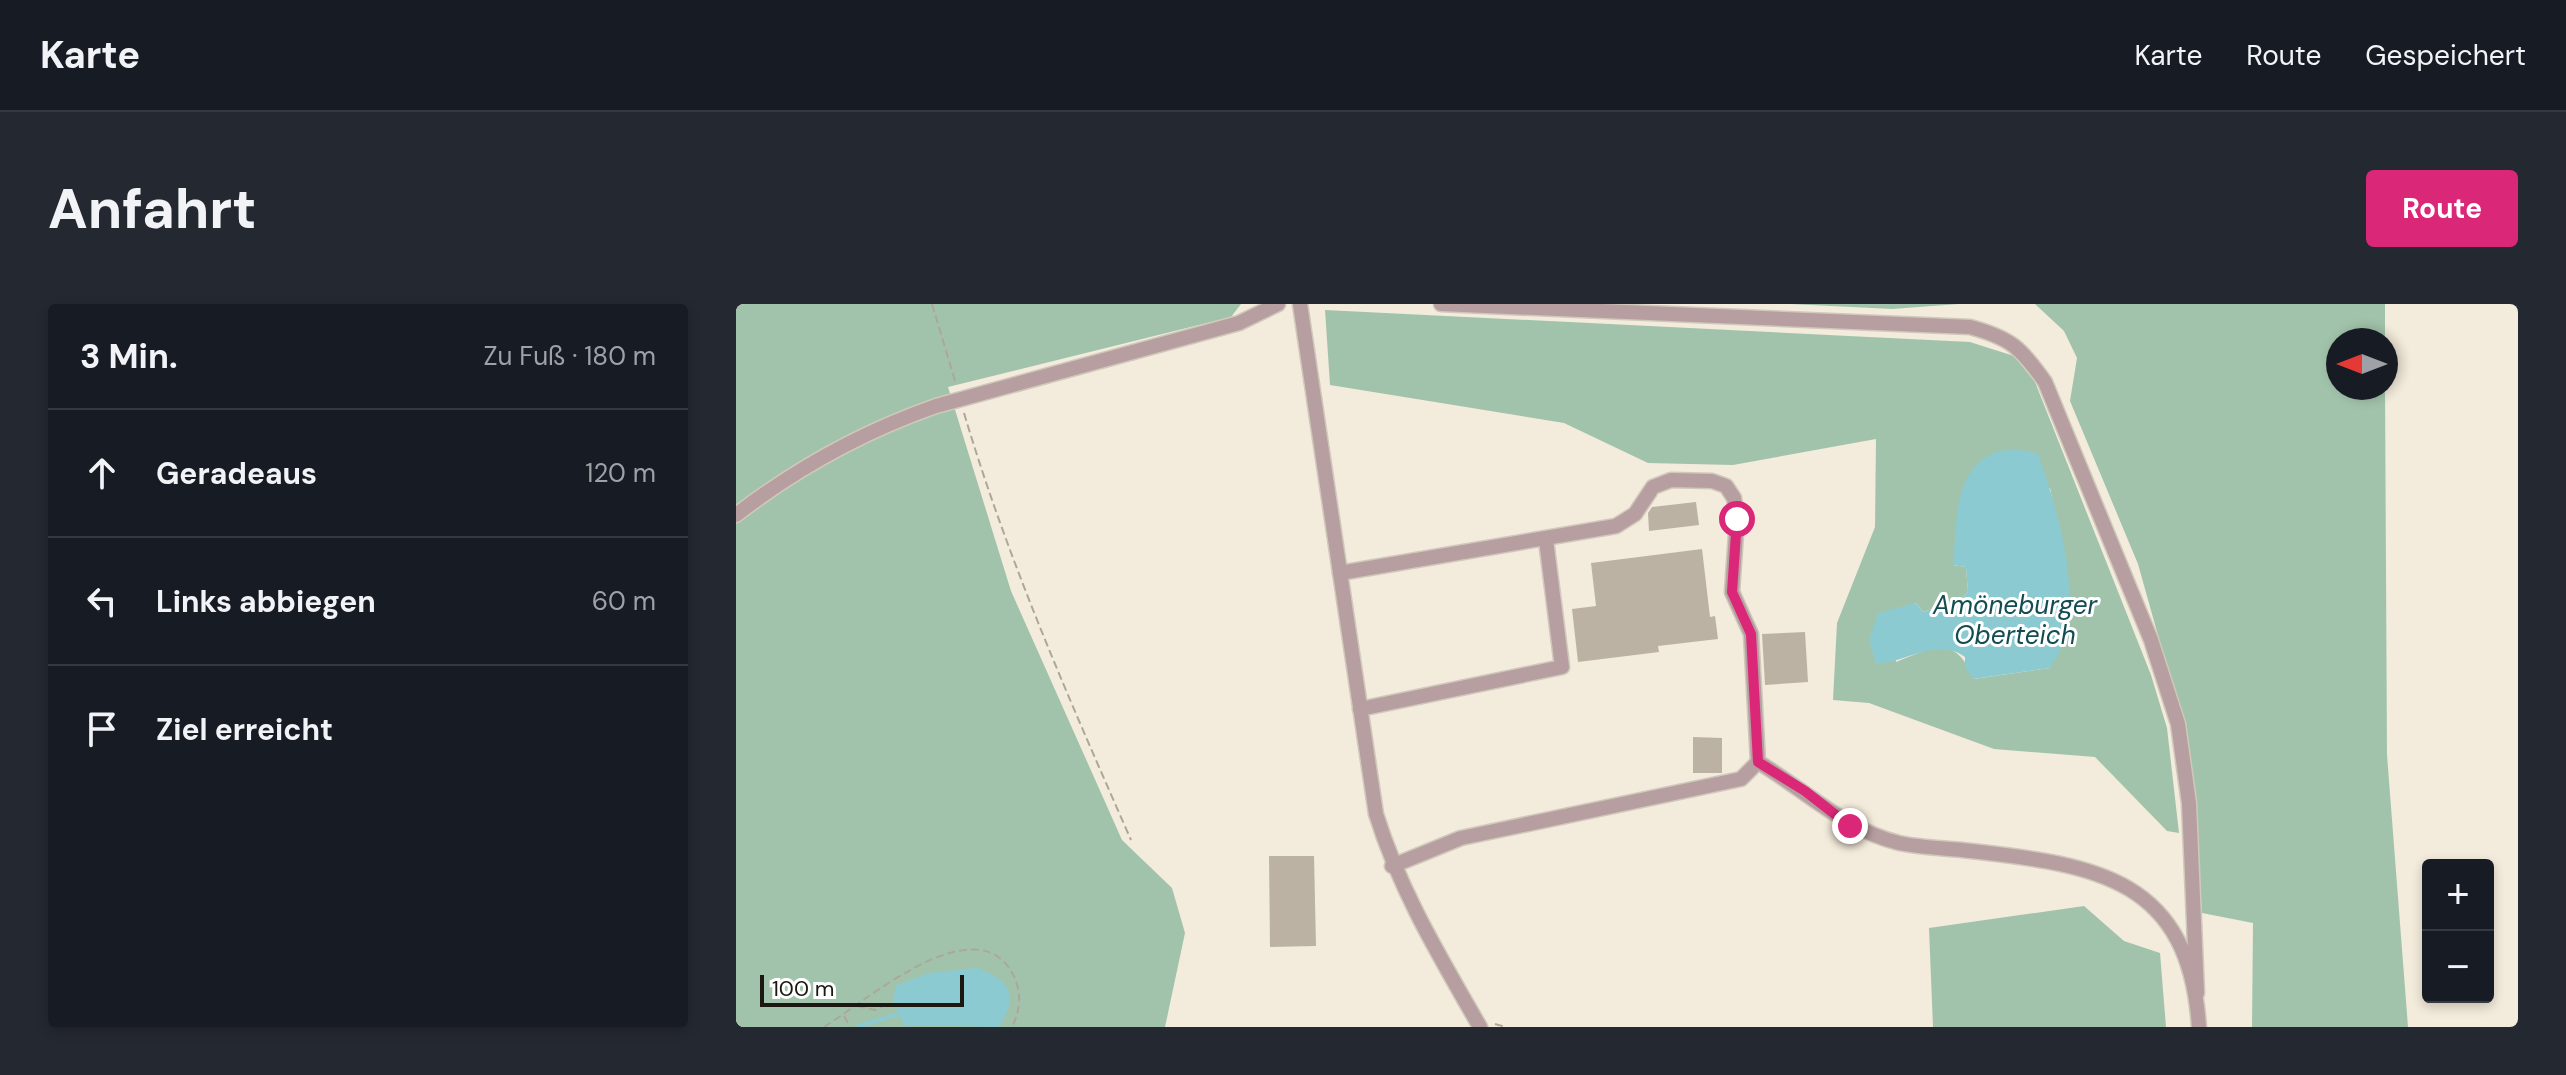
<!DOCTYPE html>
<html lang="de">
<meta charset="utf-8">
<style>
:root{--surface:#171b24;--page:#242831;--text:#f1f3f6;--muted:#9ea1a6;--line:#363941;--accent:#db2777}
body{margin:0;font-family:"DM Sans",sans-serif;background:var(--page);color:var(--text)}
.controls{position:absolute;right:24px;bottom:24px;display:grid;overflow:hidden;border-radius:8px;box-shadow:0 4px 12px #0003}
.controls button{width:72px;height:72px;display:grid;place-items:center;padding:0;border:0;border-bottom:2px solid var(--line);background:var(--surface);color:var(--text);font:40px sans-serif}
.compass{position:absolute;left:1590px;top:24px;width:72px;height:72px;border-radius:50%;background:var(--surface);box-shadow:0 4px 12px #0003;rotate:270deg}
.scale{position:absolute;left:24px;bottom:20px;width:204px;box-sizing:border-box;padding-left:8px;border:4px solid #1b1812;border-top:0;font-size:22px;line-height:28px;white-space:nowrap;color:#1b1812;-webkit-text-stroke:6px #fff;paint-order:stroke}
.stop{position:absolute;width:24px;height:24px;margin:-18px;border:6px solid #db2777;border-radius:50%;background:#fff}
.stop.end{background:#db2777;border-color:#fff;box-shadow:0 2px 8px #0008}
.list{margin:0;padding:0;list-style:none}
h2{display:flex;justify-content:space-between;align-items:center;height:104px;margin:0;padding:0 32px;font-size:34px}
h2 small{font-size:26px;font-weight:400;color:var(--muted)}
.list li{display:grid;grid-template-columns:52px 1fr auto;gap:24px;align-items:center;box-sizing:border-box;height:128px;padding:0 32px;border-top:2px solid var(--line)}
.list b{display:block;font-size:30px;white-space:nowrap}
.list em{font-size:26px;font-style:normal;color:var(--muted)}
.icon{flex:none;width:44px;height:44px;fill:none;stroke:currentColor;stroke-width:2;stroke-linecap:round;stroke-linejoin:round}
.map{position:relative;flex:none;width:1782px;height:723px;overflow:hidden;border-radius:8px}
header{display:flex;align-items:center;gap:48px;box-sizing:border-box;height:112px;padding:0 40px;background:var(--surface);border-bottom:2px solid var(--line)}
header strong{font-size:38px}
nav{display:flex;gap:44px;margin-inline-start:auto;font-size:28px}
.intro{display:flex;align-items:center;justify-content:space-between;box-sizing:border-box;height:192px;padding:0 48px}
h1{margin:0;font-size:56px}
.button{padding:20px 36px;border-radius:8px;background:var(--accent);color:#fff;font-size:28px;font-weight:700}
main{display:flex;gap:48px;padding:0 48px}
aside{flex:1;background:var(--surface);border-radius:8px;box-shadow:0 4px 12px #0003}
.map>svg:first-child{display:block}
</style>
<header>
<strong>Karte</strong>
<nav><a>Karte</a><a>Route</a><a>Gespeichert</a></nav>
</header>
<div class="intro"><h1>Anfahrt</h1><a class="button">Route</a></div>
<main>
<aside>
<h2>3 Min.<small>Zu Fuß · 180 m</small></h2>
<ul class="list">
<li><svg class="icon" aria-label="ahead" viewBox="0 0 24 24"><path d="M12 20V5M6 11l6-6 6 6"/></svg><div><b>Geradeaus</b></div><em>120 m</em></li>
<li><svg class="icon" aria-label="left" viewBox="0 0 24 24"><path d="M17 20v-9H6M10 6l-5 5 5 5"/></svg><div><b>Links abbiegen</b></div><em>60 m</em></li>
<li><svg class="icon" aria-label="arrive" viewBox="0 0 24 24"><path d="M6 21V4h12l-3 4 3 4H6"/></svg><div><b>Ziel erreicht</b></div></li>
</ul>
</aside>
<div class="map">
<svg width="1782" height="723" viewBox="0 0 1782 723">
<rect width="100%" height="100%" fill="#f3ebdb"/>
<!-- green -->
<g fill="#a2c3ab" fill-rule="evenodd">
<polygon points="0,0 505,0 495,13 212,83 275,287 386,536 436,584 449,629 429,723 0,723"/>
<polygon points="1054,0 1223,0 1156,5"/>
<polygon points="1299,0 1649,0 1649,36 1602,36 1602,84 1649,84 1651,451 1672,723 1516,723 1517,619 1466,609 1451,435 1402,260 1334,97 1341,54 1328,27"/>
<path d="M589 6 1234 38 1278 52 1299 78 1415 371 1431 424 1443 529 1431 527 1359 453 1258 445 1133 399 1097 396 1101 319 1139 223 1140 135 997 161 912 159 828 119 594 81ZM1314 184 1332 279 1314 364 1238 375C1219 330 1197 343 1160 358L1167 304 1180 299 1187 308 1223 296 1232 288 1230 263 1217 261Z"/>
<polygon points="1348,602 1388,637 1424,649 1430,723 1197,723 1193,624"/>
</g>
<!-- water -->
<g fill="#8bcad1">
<path d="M1287 146 1302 150C1323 210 1354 308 1314 364L1237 375 1229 363V353C1200 333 1172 358 1140 360L1133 336 1142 309 1180 299 1187 308 1223 296 1232 288 1230 263 1217 261C1221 223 1216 163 1261 148 1268 145 1279 147 1287 146Z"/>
<path d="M241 664C274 676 283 691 263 723L168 721 157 697 160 682 192 669Z"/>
</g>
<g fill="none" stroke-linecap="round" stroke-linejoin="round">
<!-- stream -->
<polyline stroke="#8bcad1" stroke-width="4" points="123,722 163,710"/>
</g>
<!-- building -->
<g fill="#bcb2a3">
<polygon points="960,198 963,221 913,227 912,209 916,203"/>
<polygon points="966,245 974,313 979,312 982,335 922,342 923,348 842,358 836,305 860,302 855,259"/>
<polygon points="1069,328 1072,378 1029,381 1026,330"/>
<polygon points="957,433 986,434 986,469 957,469"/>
<polygon points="533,552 578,552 580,642 534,643"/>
</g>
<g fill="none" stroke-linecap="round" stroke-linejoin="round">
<defs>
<g id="minor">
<path d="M564 0 640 510C664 587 704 653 744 723"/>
<path d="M705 0 1234 23C1275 34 1285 44 1309 78L1415 336 1442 420 1453 499 1461 689"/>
<path d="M0 211C62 163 126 128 200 102L503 19 542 0"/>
<polyline points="604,269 880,222 899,210 917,183 935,176 976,177 990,182 998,194 1001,215 996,288 1015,330 1022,458 1005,475 725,534 656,562"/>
<polyline points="624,405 826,363 810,236"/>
<path d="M1022 458C1069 486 1109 526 1163 539 1186 544 1211 544 1235 547 1362 561 1453 575 1463 723"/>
</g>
</defs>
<!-- minor casing -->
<use href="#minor" stroke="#d0c9bb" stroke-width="17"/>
<!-- path -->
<g stroke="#ada79a" stroke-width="2" stroke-dasharray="8 4" stroke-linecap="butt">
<polyline points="196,0 220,80"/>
<path d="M228 109C272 257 333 395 395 536"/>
<polyline points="121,702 139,706 152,699"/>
<polyline points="108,712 114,723"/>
<polyline points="759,720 770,723"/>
<path d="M88 723C126 700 233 606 273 664 286 682 286 703 276 723"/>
</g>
<!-- minor -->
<use href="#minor" stroke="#b79ea1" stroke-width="14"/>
</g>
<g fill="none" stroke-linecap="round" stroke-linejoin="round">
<!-- route -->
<polyline stroke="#db2777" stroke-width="10" points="1001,215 996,288 1015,330 1022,458 1069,487 1114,522"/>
</g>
<g text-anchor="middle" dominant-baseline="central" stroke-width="6" stroke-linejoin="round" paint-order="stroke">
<!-- water labels -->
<g font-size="26" font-style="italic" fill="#134c51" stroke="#fff">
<text x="1279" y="301">Amöneburger<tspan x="1279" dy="30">Oberteich</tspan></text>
</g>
</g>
</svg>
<div class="controls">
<button>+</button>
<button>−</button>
</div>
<svg class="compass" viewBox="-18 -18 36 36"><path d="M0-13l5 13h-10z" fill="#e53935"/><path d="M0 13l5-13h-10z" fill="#9ea1a6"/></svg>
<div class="scale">100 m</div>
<div class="stop" style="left:1001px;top:215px"></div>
<div class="stop end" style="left:1114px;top:522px"></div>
</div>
</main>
